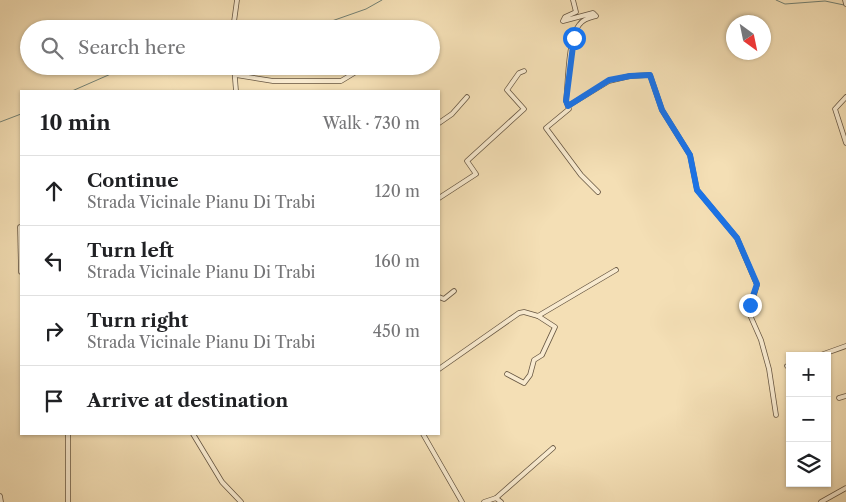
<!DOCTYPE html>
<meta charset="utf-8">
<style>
:root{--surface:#fff;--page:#f6f6f6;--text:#202124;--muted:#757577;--line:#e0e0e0}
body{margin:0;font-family:"Libre Caslon Text",serif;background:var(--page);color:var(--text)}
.controls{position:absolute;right:15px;bottom:15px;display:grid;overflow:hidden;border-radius:0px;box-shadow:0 1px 4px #0004}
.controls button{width:45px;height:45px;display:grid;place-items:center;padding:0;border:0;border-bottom:1px solid var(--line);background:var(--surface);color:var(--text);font:25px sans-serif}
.compass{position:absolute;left:726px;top:15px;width:45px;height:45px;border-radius:50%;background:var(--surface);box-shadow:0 1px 4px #0004;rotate:147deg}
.stop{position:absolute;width:15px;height:15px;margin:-11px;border:4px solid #1a73e8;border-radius:50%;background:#fff}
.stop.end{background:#1a73e8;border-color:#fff;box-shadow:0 1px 5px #0008}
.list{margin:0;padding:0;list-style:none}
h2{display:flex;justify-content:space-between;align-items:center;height:65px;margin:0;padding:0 20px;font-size:21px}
h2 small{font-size:16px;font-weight:400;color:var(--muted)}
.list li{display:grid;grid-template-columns:32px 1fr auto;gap:15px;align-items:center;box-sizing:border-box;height:70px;padding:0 20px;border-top:1px solid var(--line)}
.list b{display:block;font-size:19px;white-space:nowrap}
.list p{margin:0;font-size:16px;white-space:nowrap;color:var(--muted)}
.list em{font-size:16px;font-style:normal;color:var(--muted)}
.icon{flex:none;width:28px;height:28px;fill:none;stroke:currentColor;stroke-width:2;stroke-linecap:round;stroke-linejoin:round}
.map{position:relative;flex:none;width:846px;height:502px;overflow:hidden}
.search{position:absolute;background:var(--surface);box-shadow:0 1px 4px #0004;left:20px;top:20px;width:420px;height:55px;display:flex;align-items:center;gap:12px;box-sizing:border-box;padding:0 18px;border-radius:28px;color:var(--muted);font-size:19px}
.panel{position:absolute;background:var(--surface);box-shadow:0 1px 4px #0004;left:20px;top:90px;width:420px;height:345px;border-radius:0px}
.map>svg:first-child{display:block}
</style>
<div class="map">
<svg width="846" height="502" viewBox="0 0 846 502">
<rect width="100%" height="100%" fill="#f4dfb5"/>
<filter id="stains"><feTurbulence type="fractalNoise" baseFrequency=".004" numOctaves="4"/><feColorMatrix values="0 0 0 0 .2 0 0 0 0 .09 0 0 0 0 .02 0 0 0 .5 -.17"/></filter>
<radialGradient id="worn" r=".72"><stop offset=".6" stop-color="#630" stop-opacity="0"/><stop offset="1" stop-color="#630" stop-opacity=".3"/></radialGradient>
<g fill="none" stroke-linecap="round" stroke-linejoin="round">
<!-- stream -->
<g stroke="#738174" stroke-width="1">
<polyline points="776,0 785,4 825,1 844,5"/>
<polyline points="309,29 366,9 382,0"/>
<polyline points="72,91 129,66"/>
<polyline points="0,122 21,114"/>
</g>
<defs>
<g id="minor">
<path d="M573 0 576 12 565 17 563 21 593 13 596 16C589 18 583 19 579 25 568 38 568 83 566 101L568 106 609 81 630 76 650 75 662 110 690 155 697 190 737 238 757 285 751 305 750 315 761 340 769 369 776 415"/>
<polyline points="845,0 846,4"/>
<polyline points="233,29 237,0"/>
<polyline points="234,66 236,91"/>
<polyline points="236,75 273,81 341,81 364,67"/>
<polyline points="846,97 835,109 846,143"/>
<polyline points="568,106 569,109 546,128 581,175 598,192"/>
<polyline points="439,123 452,114 467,97"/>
<polyline points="439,198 476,174 467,161 524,109 507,90 519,73 524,71"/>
<polyline points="20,227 21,272"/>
<polyline points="439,297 444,299 454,291"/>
<polyline points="818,356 846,346"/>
<polyline points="787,366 790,365"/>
<polyline points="439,369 519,313 524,312 538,316 616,270"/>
<polyline points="507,374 524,383 530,375 534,360 542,355 555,327 538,316"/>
<polyline points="839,398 846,396"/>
<polyline points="68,434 68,502"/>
<polyline points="193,434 222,482 241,502"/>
<polyline points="423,434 462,502"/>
<polyline points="0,496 1,502"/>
<polyline points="496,498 553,448"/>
<polyline points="484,502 496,498 501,502"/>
<polyline points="821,502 846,488"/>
</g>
</defs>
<!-- minor casing -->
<use href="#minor" stroke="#665642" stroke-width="5.5"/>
<!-- minor -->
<use href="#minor" stroke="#f8eacf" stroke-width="4"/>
</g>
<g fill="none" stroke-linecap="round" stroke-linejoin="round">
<!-- route -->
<polyline stroke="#1a73e8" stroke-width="6" points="574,38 566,101 568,106 609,80 630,76 650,75 662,110 690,155 697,190 737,238 757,284 750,305"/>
</g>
<rect width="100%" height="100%" filter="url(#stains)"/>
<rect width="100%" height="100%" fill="url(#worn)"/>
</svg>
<div class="controls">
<button>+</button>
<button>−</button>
<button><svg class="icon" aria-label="layers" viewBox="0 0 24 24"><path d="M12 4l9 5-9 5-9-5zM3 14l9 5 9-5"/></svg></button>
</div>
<svg class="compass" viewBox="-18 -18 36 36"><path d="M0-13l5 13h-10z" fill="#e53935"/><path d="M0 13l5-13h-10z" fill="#757577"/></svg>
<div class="stop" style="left:574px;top:38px"></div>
<div class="stop end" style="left:750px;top:305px"></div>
<div class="search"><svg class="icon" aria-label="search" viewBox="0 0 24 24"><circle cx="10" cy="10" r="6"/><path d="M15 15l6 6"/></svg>Search here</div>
<section class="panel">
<h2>10 min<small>Walk · 730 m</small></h2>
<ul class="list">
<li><svg class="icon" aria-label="ahead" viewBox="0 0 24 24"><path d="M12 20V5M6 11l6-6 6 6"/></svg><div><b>Continue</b><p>Strada Vicinale Pianu Di Trabi</p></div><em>120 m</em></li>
<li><svg class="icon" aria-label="left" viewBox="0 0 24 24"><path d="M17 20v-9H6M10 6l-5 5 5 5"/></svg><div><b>Turn left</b><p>Strada Vicinale Pianu Di Trabi</p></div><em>160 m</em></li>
<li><svg class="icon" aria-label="right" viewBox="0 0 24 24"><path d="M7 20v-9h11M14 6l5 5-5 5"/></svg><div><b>Turn right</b><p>Strada Vicinale Pianu Di Trabi</p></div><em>450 m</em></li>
<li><svg class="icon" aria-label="arrive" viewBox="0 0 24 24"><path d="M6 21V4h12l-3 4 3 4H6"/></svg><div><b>Arrive at destination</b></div></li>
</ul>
</section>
</div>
